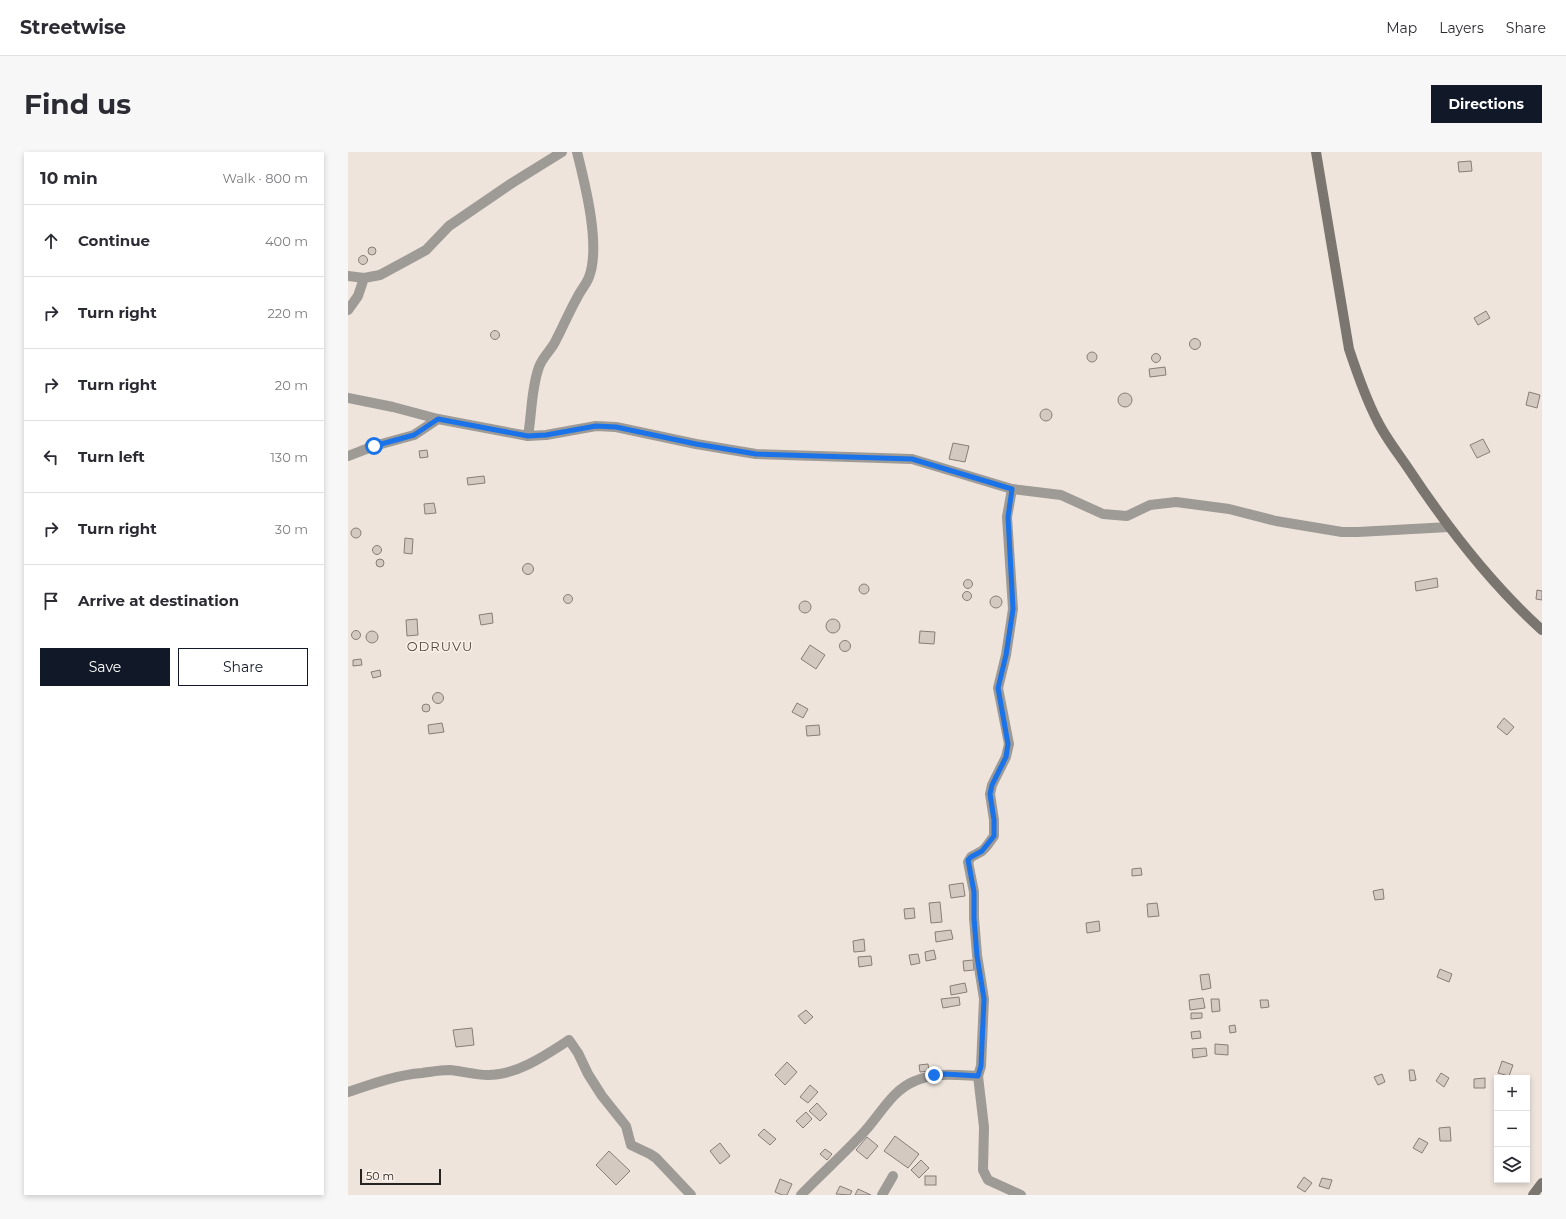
<!DOCTYPE html>
<meta charset="utf-8">
<style>
:root{--surface:#fff;--page:#f7f7f7;--text:#2b2b33;--muted:#7c7c81;--line:#e1e1e2;--accent:#111827}
body{margin:0;font-family:Montserrat,sans-serif;background:var(--page);color:var(--text)}
.controls{position:absolute;right:12px;bottom:12px;display:grid;overflow:hidden;border-radius:0px;box-shadow:0 2px 6px #0003}
.controls button{width:36px;height:36px;display:grid;place-items:center;padding:0;border:0;border-bottom:1px solid var(--line);background:var(--surface);color:var(--text);font:20px sans-serif}
.scale{position:absolute;left:12px;bottom:10px;width:81px;box-sizing:border-box;padding-left:4px;border:2px solid #262320;border-top:0;font-size:11px;line-height:14px;white-space:nowrap;color:#262320;-webkit-text-stroke:3px #fcf1e9;paint-order:stroke}
.stop{position:absolute;width:12px;height:12px;margin:-9px;border:3px solid #1a73e8;border-radius:50%;background:#fff}
.stop.end{background:#1a73e8;border-color:#fff;box-shadow:0 1px 4px #0008}
.list{margin:0;padding:0;list-style:none}
h2{display:flex;justify-content:space-between;align-items:center;height:52px;margin:0;padding:0 16px;font-size:17px}
h2 small{font-size:13px;font-weight:400;color:var(--muted)}
.list li{display:grid;grid-template-columns:26px 1fr auto;gap:12px;align-items:center;box-sizing:border-box;height:72px;padding:0 16px;border-top:1px solid var(--line)}
.list b{display:block;font-size:15px;white-space:nowrap}
.list em{font-size:13px;font-style:normal;color:var(--muted)}
.actions{display:flex;gap:8px;padding:12px 16px}
.actions a{flex:1;padding:9px 0;border:1px solid var(--accent);border-radius:0px;text-align:center;font-size:14px;color:var(--accent)}
.actions .main{background:var(--accent);color:#fff}
.icon{flex:none;width:22px;height:22px;fill:none;stroke:currentColor;stroke-width:2;stroke-linecap:round;stroke-linejoin:round}
.map{position:relative;flex:none;width:1194px;height:1043px;overflow:hidden;border-radius:0px}
header{display:flex;align-items:center;gap:24px;box-sizing:border-box;height:56px;padding:0 20px;background:var(--surface);border-bottom:1px solid var(--line)}
header strong{font-size:19px}
nav{display:flex;gap:22px;margin-inline-start:auto;font-size:14px}
.intro{display:flex;align-items:center;justify-content:space-between;box-sizing:border-box;height:96px;padding:0 24px}
h1{margin:0;font-size:28px}
.button{padding:10px 18px;border-radius:0px;background:var(--accent);color:#fff;font-size:14px;font-weight:700}
main{display:flex;gap:24px;padding:0 24px}
aside{flex:1;background:var(--surface);border-radius:0px;box-shadow:0 2px 6px #0003}
.map>svg:first-child{display:block}
</style>
<header>
<strong>Streetwise</strong>
<nav><a>Map</a><a>Layers</a><a>Share</a></nav>
</header>
<div class="intro"><h1>Find us</h1><a class="button">Directions</a></div>
<main>
<aside>
<h2>10 min<small>Walk · 800 m</small></h2>
<ul class="list">
<li><svg class="icon" aria-label="ahead" viewBox="0 0 24 24"><path d="M12 20V5M6 11l6-6 6 6"/></svg><div><b>Continue</b></div><em>400 m</em></li>
<li><svg class="icon" aria-label="right" viewBox="0 0 24 24"><path d="M7 20v-9h11M14 6l5 5-5 5"/></svg><div><b>Turn right</b></div><em>220 m</em></li>
<li><svg class="icon" aria-label="right" viewBox="0 0 24 24"><path d="M7 20v-9h11M14 6l5 5-5 5"/></svg><div><b>Turn right</b></div><em>20 m</em></li>
<li><svg class="icon" aria-label="left" viewBox="0 0 24 24"><path d="M17 20v-9H6M10 6l-5 5 5 5"/></svg><div><b>Turn left</b></div><em>130 m</em></li>
<li><svg class="icon" aria-label="right" viewBox="0 0 24 24"><path d="M7 20v-9h11M14 6l5 5-5 5"/></svg><div><b>Turn right</b></div><em>30 m</em></li>
<li><svg class="icon" aria-label="arrive" viewBox="0 0 24 24"><path d="M6 21V4h12l-3 4 3 4H6"/></svg><div><b>Arrive at destination</b></div></li>
</ul>
<div class="actions"><a class="main">Save</a><a>Share</a></div>
</aside>
<div class="map">
<svg width="1194" height="1043" viewBox="0 0 1194 1043">
<rect width="100%" height="100%" fill="#eee4dc"/>
<!-- building -->
<g fill="#d3c9c1" stroke="#887e77">
<polygon points="1123,9 1124,19 1111,20 1110,10"/>
<circle cx="24" cy="99" r="4"/>
<circle cx="15" cy="108" r="4.5"/>
<polygon points="1138,159 1142,166 1130,173 1126,166"/>
<circle cx="147" cy="183" r="4.5"/>
<circle cx="847" cy="192" r="5.5"/>
<circle cx="744" cy="205" r="5"/>
<circle cx="808" cy="206" r="4.5"/>
<polygon points="817,215 818,223 802,225 801,217"/>
<polygon points="1181,240 1192,243 1189,256 1178,253"/>
<circle cx="777" cy="248" r="7"/>
<circle cx="698" cy="263" r="6"/>
<polygon points="1135,287 1142,300 1129,306 1122,293"/>
<polygon points="605,291 621,294 617,310 601,307"/>
<polygon points="79,298 80,305 72,306 71,299"/>
<polygon points="136,324 137,331 120,333 119,326"/>
<polygon points="86,351 88,361 77,362 76,352"/>
<circle cx="8" cy="381" r="5"/>
<polygon points="57,386 65,387 64,402 56,401"/>
<circle cx="29" cy="398" r="4.5"/>
<circle cx="32" cy="411" r="4"/>
<circle cx="180" cy="417" r="5.5"/>
<polygon points="1089,426 1090,435 1068,439 1067,430"/>
<circle cx="620" cy="432" r="4.5"/>
<circle cx="516" cy="437" r="5"/>
<polygon points="1189,438 1194,439 1194,448 1188,447"/>
<circle cx="619" cy="444" r="4.5"/>
<circle cx="220" cy="447" r="4.5"/>
<circle cx="648" cy="450" r="6"/>
<circle cx="457" cy="455" r="6"/>
<polygon points="144,461 145,471 133,473 131,463"/>
<polygon points="69,467 70,483 59,484 58,468"/>
<circle cx="485" cy="474" r="7"/>
<circle cx="8" cy="483" r="4.5"/>
<circle cx="24" cy="485" r="6"/>
<polygon points="572,479 587,480 586,492 571,491"/>
<circle cx="497" cy="494" r="5.5"/>
<polygon points="462,493 477,503 468,517 453,507"/>
<polygon points="13,507 14,513 5,514 5,508"/>
<polygon points="32,518 33,524 25,526 23,520"/>
<circle cx="90" cy="546" r="5.5"/>
<polygon points="449,551 460,557 455,566 444,560"/>
<circle cx="78" cy="556" r="4"/>
<polygon points="1156,566 1166,575 1159,583 1149,575"/>
<polygon points="94,571 96,580 81,582 80,573"/>
<polygon points="471,573 472,583 459,584 458,574"/>
<polygon points="793,716 794,723 784,724 784,717"/>
<polygon points="615,731 617,744 603,746 601,733"/>
<polygon points="1035,737 1036,747 1027,748 1025,739"/>
<polygon points="592,750 594,770 583,771 581,751"/>
<polygon points="809,751 811,764 800,765 799,752"/>
<polygon points="566,756 567,766 557,767 556,757"/>
<polygon points="751,769 752,779 739,781 738,771"/>
<polygon points="603,778 605,787 588,790 587,780"/>
<polygon points="516,787 517,799 506,800 505,789"/>
<polygon points="586,798 588,807 578,809 577,800"/>
<polygon points="570,802 572,811 563,813 561,803"/>
<polygon points="523,804 524,813 511,815 510,805"/>
<polygon points="625,808 626,818 616,819 615,809"/>
<polygon points="1092,817 1104,822 1101,830 1089,825"/>
<polygon points="861,822 863,836 854,838 852,823"/>
<polygon points="617,831 619,840 603,843 602,834"/>
<polygon points="611,845 612,853 595,856 593,847"/>
<polygon points="855,846 857,856 842,858 841,848"/>
<polygon points="863,847 871,847 872,859 864,860"/>
<polygon points="912,848 920,848 921,855 913,856"/>
<polygon points="458,858 465,865 457,872 450,864"/>
<polygon points="843,861 854,861 854,866 843,867"/>
<polygon points="887,873 888,880 882,881 881,874"/>
<polygon points="124,876 126,893 108,895 105,878"/>
<polygon points="852,879 853,886 844,887 843,880"/>
<polygon points="867,892 880,893 880,903 867,902"/>
<polygon points="858,896 859,904 845,906 844,897"/>
<polygon points="1154,909 1165,913 1161,924 1150,921"/>
<polygon points="439,910 449,920 437,933 427,923"/>
<polygon points="580,912 581,919 572,920 571,913"/>
<polygon points="1061,918 1066,918 1068,928 1062,929"/>
<polygon points="1093,921 1101,926 1096,935 1088,929"/>
<polygon points="1034,922 1037,930 1030,933 1026,925"/>
<polygon points="1137,926 1137,936 1126,936 1126,927"/>
<polygon points="462,933 470,940 460,951 452,945"/>
<polygon points="469,951 479,962 472,969 461,959"/>
<polygon points="458,960 464,967 455,976 448,969"/>
<polygon points="1102,975 1103,989 1092,989 1091,976"/>
<polygon points="416,977 428,987 422,993 410,983"/>
<polygon points="547,984 571,1002 560,1016 536,999"/>
<polygon points="519,985 530,994 519,1007 508,998"/>
<polygon points="1071,986 1080,991 1074,1001 1065,996"/>
<polygon points="372,991 382,1004 372,1012 362,999"/>
<polygon points="477,997 484,1002 479,1008 472,1002"/>
<polygon points="261,999 282,1019 268,1033 248,1013"/>
<polygon points="573,1008 581,1016 571,1026 563,1018"/>
<rect x="577" y="1024" width="11" height="9"/>
<polygon points="956,1025 964,1031 957,1040 949,1035"/>
<polygon points="974,1026 984,1028 981,1037 971,1034"/>
<polygon points="432,1027 444,1032 439,1043 434,1043 427,1040"/>
<polygon points="492,1034 504,1039 502,1043 488,1042"/>
<polygon points="510,1037 523,1043 507,1043"/>
</g>
<g fill="none" stroke-linecap="round" stroke-linejoin="round">
<!-- street -->
<g stroke="#9e9a96" stroke-width="10">
<polyline points="0,124 16,126"/>
<polyline points="0,158 10,144 16,126 32,123 78,98 101,74 164,31 214,0"/>
<polyline points="0,246 45,255 90,267"/>
<path d="M180 284C184 261 183 237 191 215 194 206 203 198 207 190 215 175 221 160 229 146 232 139 238 133 241 125 253 94 237 32 229 0"/>
<polyline points="0,304 26,294 66,283 90,267 180,284 198,283 248,274 268,275 348,292 408,302 564,307 664,337 713,343 755,362 779,364 802,353 828,350 881,357 928,369 994,380 1010,380 1101,375"/>
<polyline points="664,337 659,365 665,457 658,503 650,536 661,592 658,605 644,633 642,642 646,668 646,684 638,695 634,699 623,705 620,710 626,740 626,766 629,803 636,847 633,914 630,924 636,975 635,1018 640,1028 673,1043"/>
<path d="M0 940C24 932 48 923 74 921 82 920 92 918 101 918 114 919 127 923 140 923 169 923 198 903 221 888L230 901 240 922 254 944 278 974 283 993 302 1002 308 1006 343 1043"/>
<path d="M453 1043C474 1021 496 1002 516 980 532 963 544 938 567 929 587 920 609 923 630 924"/>
<polyline points="534,1043 545,1024"/>
</g>
<!-- secondary -->
<g stroke="#7b7570" stroke-width="10">
<path d="M968 0 1001 197C1009 221 1017 245 1029 268 1037 285 1050 301 1060 316 1099 375 1142 431 1194 478"/>
<polyline points="1185,1043 1194,1031"/>
</g>
</g>
<g fill="none" stroke-linecap="round" stroke-linejoin="round">
<!-- route -->
<polyline stroke="#1a73e8" stroke-width="5" points="26,294 66,283 90,267 180,284 198,283 248,274 268,275 348,292 408,302 564,307 664,337 660,365 665,457 658,503 650,536 660,592 658,605 644,633 642,642 646,668 646,684 634,699 623,705 620,708 626,740 626,766 629,804 636,847 633,914 630,924 597,922 586,923"/>
</g>
<g text-anchor="middle" dominant-baseline="central" stroke-width="3" stroke-linejoin="round" paint-order="stroke">
<!-- quarter labels -->
<g font-size="13" letter-spacing="1" fill="#514942" stroke="#fcf1e9">
<text x="92" y="494">ODRUVU</text>
</g>
</g>
</svg>
<div class="controls">
<button>+</button>
<button>−</button>
<button><svg class="icon" aria-label="layers" viewBox="0 0 24 24"><path d="M12 4l9 5-9 5-9-5zM3 14l9 5 9-5"/></svg></button>
</div>
<div class="scale">50 m</div>
<div class="stop" style="left:26px;top:294px"></div>
<div class="stop end" style="left:586px;top:923px"></div>
</div>
</main>
